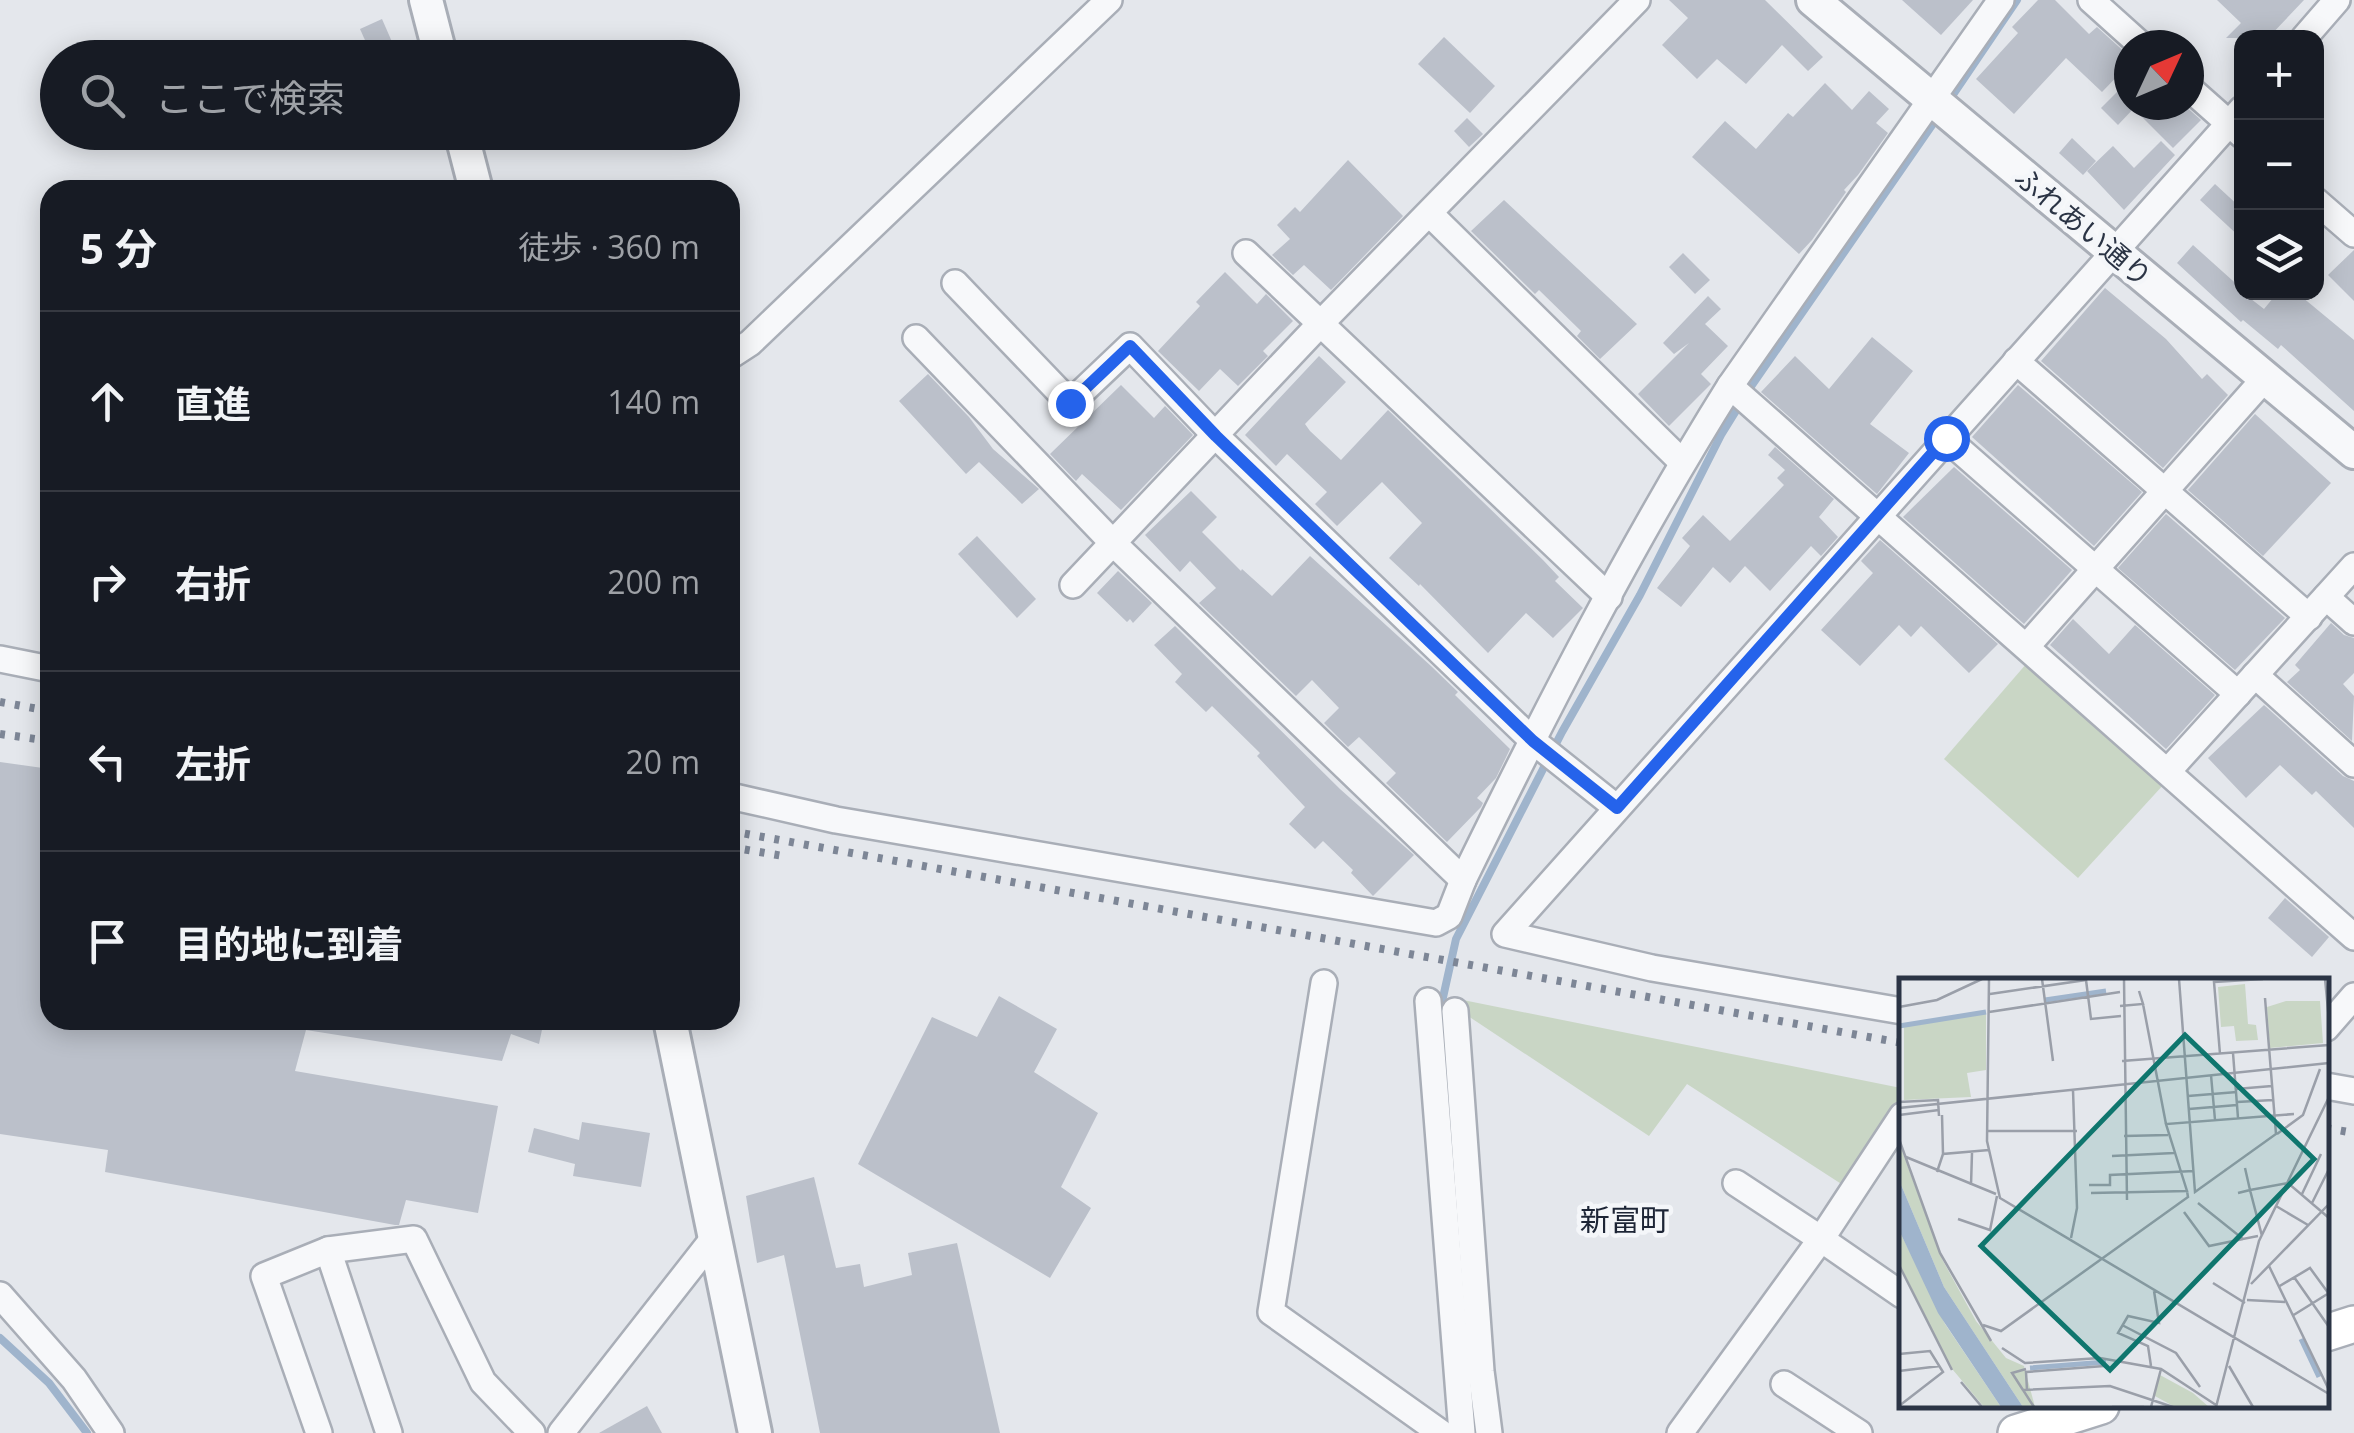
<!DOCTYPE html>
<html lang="ja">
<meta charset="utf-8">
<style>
:root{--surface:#171b24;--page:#20242c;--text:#f1f3f6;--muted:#9ea1a6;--line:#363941}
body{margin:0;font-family:"Open Sans","Noto Sans JP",sans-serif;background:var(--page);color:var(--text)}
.controls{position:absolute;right:30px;top:30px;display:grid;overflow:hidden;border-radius:20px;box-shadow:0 5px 25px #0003}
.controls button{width:90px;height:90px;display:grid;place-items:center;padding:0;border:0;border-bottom:2px solid var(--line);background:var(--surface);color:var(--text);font:50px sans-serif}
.compass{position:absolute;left:2114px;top:30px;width:90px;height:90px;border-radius:50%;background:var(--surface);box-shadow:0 5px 25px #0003;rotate:46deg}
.stop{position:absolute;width:30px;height:30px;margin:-22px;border:8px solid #2563eb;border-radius:50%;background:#fff}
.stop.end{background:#2563eb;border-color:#fff;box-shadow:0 2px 10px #0008}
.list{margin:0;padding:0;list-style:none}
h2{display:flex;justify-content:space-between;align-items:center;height:130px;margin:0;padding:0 40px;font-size:42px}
h2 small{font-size:32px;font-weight:400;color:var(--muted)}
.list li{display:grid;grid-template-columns:65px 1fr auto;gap:30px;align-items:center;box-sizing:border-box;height:180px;padding:0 40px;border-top:2px solid var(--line)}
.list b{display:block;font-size:38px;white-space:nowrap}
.list em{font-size:32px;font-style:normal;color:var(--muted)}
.icon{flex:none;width:55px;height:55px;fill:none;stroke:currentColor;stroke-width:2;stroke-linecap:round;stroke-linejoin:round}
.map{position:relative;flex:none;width:2354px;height:1433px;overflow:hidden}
.search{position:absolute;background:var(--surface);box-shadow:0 5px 25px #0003;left:40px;top:40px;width:700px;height:110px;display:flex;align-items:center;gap:25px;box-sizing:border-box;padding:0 35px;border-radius:55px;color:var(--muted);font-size:38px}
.panel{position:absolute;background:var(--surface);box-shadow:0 5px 25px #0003;left:40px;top:180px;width:700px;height:850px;border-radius:30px}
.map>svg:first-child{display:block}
</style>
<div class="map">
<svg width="2354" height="1433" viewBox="0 0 2354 1433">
<rect width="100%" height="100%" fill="#e4e7ec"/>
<!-- green -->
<g fill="#c9d6c5">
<polygon points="2027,663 2165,783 2078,878 1944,759"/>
<polygon points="1463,1000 1901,1088 1901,1106 1846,1187 1687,1084 1649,1136 1462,1012"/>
</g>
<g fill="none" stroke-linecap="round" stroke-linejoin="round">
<!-- stream -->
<g stroke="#9fb4cc" stroke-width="8">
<polyline points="1948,102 2017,0"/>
<polyline points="1444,1020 1442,1002 1456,939 1562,732 1640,595 1721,435 1752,385 1937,118"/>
<polyline points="0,1338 49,1383 87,1433"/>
</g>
</g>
<!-- building -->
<g fill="#bbc0ca">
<polygon points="1669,0 1765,0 1823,57 1808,71 1782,45 1746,84 1717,59 1697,79 1662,45 1688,18"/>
<polygon points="1902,0 1973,0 1941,35"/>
<polygon points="2038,0 2055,0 2089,34 2097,27 2129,56 2129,64 2102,92 2066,58 2014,114 1976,79 2018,33 2012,27"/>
<polygon points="2217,0 2304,0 2268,38 2226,38 2241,23"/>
<polygon points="382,19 399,58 373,58 360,29"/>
<polygon points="1444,37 1495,86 1470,113 1418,64"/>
<polygon points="1825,83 1852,110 1869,91 1889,109 1876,123 1888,133 1858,175 1844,190 1846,192 1812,240 1799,254 1692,157 1725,121 1756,149 1788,113 1793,117"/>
<polygon points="2117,92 2134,108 2118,125 2101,108"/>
<polygon points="2130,105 2184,105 2201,120 2173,148"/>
<polygon points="1467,118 1483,134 1469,147 1454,131"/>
<polygon points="2072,138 2096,161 2083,175 2059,153"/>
<polygon points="2161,141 2175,155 2124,210 2087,171 2113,146 2134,168"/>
<polygon points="1348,160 1403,216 1331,290 1304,265 1293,275 1272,255 1290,239 1277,225 1295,207 1300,212"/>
<polygon points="2215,184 2242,209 2242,239 2200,200"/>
<polygon points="1504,200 1637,324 1600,359 1577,336 1581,331 1539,290 1535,294 1471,231"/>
<polygon points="2193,245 2242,289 2242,292 2264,309 2278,292 2296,292 2354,340 2354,411 2281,345 2278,349 2243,320 2241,322 2177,263"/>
<polygon points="2354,250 2354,301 2328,275"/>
<polygon points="1683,253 1710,280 1695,294 1669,267"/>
<polygon points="1225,272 1257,304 1266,294 1293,321 1263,351 1268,356 1238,386 1220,369 1199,391 1158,351 1200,306 1196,302"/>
<polygon points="2105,288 2166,339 2202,379 2207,374 2228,395 2163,468 2041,361"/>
<polygon points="1708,296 1721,309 1705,324 1728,346 1701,374 1711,384 1669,426 1638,394 1689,343 1674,354 1663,343"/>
<polygon points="1872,337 1913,371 1870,424 1909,453 1877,494 1761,392 1795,356 1829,389"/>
<polygon points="1319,356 1346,382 1305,424 1310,431 1341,460 1388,410 1543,560 1559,577 1555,581 1583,608 1553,638 1526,613 1488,653 1420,584 1419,586 1389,558 1422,523 1382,482 1337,526 1315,504 1327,492 1287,454 1276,466 1245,435"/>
<polygon points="928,374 969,417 993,449 1039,489 1022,504 979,462 966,474 899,401"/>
<polygon points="1121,385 1154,418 1165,406 1193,435 1121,510 1082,474 1076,481 1050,454"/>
<polygon points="2018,385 2142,492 2094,546 1972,437"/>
<polygon points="2255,414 2331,483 2263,556 2188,490"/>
<polygon points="1775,447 1834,499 1819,517 1838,537 1821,556 1811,546 1770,591 1745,566 1730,583 1713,567 1681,607 1657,588 1690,546 1682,538 1703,515 1730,541 1784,485 1777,478 1785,470 1768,455"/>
<polygon points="1954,467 2072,570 2024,624 1903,517"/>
<polygon points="1191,491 1217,517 1202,532 1241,571 1242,569 1272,596 1310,556 1431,666 1458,692 1455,695 1510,749 1496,778 1477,798 1483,803 1481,807 1447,842 1386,783 1396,773 1359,737 1348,747 1324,723 1339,708 1312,680 1296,696 1199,603 1216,588 1190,561 1180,572 1145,535"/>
<polygon points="2166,514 2285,618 2235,670 2118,568"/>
<polygon points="977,536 1036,599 1017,618 958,554"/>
<polygon points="1880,540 1998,644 1969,673 1921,626 1911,637 1899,625 1860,666 1821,630 1873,573 1861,561"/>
<polygon points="1118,571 1152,603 1133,623 1130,619 1127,622 1097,593"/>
<polygon points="2073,619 2109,654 2135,625 2215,695 2166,749 2050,645"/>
<polygon points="2331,623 2344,635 2354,638 2354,673 2343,684 2354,696 2352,741 2287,682 2300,670 2295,665"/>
<polygon points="1175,626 1340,789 1414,855 1373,896 1351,873 1353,870 1323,841 1315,849 1289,824 1305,807 1257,756 1260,753 1212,706 1206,712 1175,682 1182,674 1154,645"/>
<polygon points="2264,705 2343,776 2354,781 2354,828 2316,791 2312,795 2280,765 2246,798 2208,758"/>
<polygon points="0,762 50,769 50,1020 544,1020 539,1044 511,1034 502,1061 306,1030 295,1071 498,1106 478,1213 406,1200 399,1225 395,1225 105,1172 108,1150 0,1134"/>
<polygon points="2285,898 2329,937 2312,957 2268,918"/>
<polygon points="999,996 1057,1029 1034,1072 1098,1113 1061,1187 1091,1208 1050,1278 858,1164 932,1017 977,1037"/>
<polygon points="582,1122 650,1133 641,1187 573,1176 575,1164 528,1152 534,1128 579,1140"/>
<polygon points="814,1177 836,1268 860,1264 864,1287 912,1275 908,1253 957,1243 1000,1433 820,1433 784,1255 757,1263 746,1196"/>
<polygon points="647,1406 662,1433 599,1433"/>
</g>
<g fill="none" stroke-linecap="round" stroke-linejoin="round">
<defs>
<g id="minor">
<polyline points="2091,0 2141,45"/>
<polyline points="2304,38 2337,0"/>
<polyline points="2189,88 2242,135"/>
<polyline points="2316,201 2354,234"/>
<polyline points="1430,214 1682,462"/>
<polyline points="1246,253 1609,597"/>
<polyline points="955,283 1070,403 1130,346 1216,436 1533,741 1617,808"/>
<path d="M916 338 1113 543 1463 880C1545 712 1631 544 1730 386L2354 937"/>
<polyline points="730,356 750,343 1109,0"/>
<polyline points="2016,361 2309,617"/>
<polyline points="1730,386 2001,0"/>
<polyline points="1946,438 2238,694"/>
<polyline points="1073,585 1321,323 1637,0"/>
<polyline points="2326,597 2354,622"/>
<polyline points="2027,646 2266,377"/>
<polyline points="0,659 50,669"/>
<polyline points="2255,675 2354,764"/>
<polyline points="2168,771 2354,566"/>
<polyline points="730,796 836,820 1436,923 1449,916 1463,880"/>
<polyline points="1324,983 1271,1312 1441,1433"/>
<polyline points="1428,1001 1462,1433"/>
<polyline points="1455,1011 1481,1371 1489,1433"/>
<polyline points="1902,1011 1652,968 1505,934 2242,109"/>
<polyline points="2326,1028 2354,996"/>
<polyline points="2326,1086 2354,1091"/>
<polyline points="1736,1183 1821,1239 1902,1116"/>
<polyline points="328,1250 389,1433"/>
<polyline points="0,1295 74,1379 111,1433"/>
<polyline points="1784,1384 1859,1433"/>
<polyline points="319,1433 264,1276 328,1250 414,1239 483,1382 532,1433"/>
<polyline points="561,1433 713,1239"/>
<polyline points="1680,1433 1821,1239 1902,1295"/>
</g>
<g id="tertiary">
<polyline points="426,0 441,58"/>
<polyline points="1813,0 2354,452"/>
<polyline points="461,132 476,190"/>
<polyline points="670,1020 755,1433"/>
</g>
<g id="secondary">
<polyline points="2326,1333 2354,1324"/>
<polyline points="2016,1433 2101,1406"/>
</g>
</defs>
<!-- minor casing -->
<use href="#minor" stroke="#a9aeb7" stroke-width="30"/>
<!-- tertiary casing -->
<use href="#tertiary" stroke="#a9aeb7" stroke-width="38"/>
<!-- secondary casing -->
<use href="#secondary" stroke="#a9aeb7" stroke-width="40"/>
<!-- minor -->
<use href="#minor" stroke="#f7f8fa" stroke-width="25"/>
<!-- tertiary -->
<use href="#tertiary" stroke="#f7f8fa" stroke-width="32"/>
<!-- secondary -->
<use href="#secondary" stroke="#fff" stroke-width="35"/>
<!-- rail -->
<g stroke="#7d8696" stroke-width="8" stroke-dasharray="5 10" stroke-linecap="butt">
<polyline points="0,702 50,711"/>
<polyline points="0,734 50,741"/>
<polyline points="730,831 1902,1043"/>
<polyline points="730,847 789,857"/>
<polyline points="2326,1128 2354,1133"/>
</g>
</g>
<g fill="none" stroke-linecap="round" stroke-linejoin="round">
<!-- route -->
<polyline stroke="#2563eb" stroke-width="12" points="1070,403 1130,346 1216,436 1533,741 1617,808 1946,438"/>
</g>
<g text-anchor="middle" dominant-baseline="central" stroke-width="9" stroke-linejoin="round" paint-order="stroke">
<!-- street labels -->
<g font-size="28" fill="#2b3445" stroke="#f4f6f9">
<text transform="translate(2084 226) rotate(40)">ふれあい通り</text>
</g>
<!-- neighbourhood labels -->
<g font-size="30" fill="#1d2536" stroke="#f4f6f9">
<text x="1625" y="1219">新富町</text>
</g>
</g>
<!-- overview -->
<g transform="translate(1899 978)">
<rect width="430" height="430" fill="#e4e7ec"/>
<path d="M346 6 349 46 357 47 359 62 337 63 335 48 322 49 319 9ZM387 23H421L424 65 371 70 368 29ZM87 35V92L68 95 72 119 5 122V49ZM0 165 43 281 77 343 107 380 125 388 136 429H124L45 309 0 202ZM0 252 46 346 102 429H85L54 392 0 285ZM261 397 294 415 310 429H276L254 417Z" fill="#c9d6c5"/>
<path d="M0 202 45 309 124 429H102L39 335 0 252Z" fill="#9fb4cc"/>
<path fill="none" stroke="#9fb4cc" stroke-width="5" d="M146 22 207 13M0 48 87 34M402 361 420 399M131 390 207 384"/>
<path fill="none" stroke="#9a9fa9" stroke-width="2.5" d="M90 1 88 163 101 220 430 416M143 1 154 83M225 1 228 222M280 1 296 214 377 156 366 20M426 1 430 42M187 2 192 41 222 38M91 16 187 2M244 26 267 146M221 28 244 26 240 13M0 29 38 22 83 1M90 34 221 14M334 75 339 140M321 76 315 4 364 1M223 83 430 67M312 97 316 142M337 111 373 108M289 118 338 114M0 124 39 122 40 138M338 124 374 122M0 130 430 85M290 131 338 127M0 137 40 132M43 137 44 176M88 153H178M378 156 404 137 421 91M225 158 269 157M0 161 41 275 92 363M213 178 275 175M7 179 97 216M38 194 44 176 90 172M72 207 73 175M190 207H211V197L295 193M192 215 288 213 267 146 395 136M339 215 351 212 346 190M403 216 422 176M299 225 344 261 359 258M413 225 430 191M377 228 409 247M285 234 310 268 344 261M59 241 91 252 98 218M363 258 351 212 389 205 430 240M172 260 178 230 174 112M0 287 53 392M370 288 430 412M395 299 430 349M314 305 346 325M352 306 430 226M379 309 411 290 430 316M348 322 386 324M393 338 430 315M84 347 102 353 289 219 288 213M223 347 277 375 301 409M103 370 126 385 201 380 262 391 317 427M0 376 31 373 44 394 0 428M252 388 249 368 219 355 229 338 260 345 255 313M330 388 354 429M0 393 41 388M62 404 83 429M124 412 113 395 127 391M128 412 127 394 205 388M135 429 124 412 211 408 274 429M213 429H245M252 429 262 391M317 429 360 263 430 119"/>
<path fill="#0f766e" fill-opacity="0.15" stroke="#0f766e" stroke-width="5" d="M286 57 415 181 211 392 82 268Z"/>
<rect width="430" height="430" fill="none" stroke="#2b3445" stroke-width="5"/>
</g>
</svg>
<div class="controls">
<button>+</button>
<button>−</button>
<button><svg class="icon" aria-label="layers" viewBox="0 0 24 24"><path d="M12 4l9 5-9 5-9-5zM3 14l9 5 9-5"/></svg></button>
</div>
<svg class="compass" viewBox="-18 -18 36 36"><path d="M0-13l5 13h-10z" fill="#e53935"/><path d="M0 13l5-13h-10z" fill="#9ea1a6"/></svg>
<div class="stop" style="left:1946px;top:438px"></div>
<div class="stop end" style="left:1070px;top:403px"></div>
<div class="search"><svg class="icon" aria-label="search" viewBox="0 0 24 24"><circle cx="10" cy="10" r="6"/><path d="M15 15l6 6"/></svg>ここで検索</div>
<section class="panel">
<h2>5 分<small>徒歩 · 360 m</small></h2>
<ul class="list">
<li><svg class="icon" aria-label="ahead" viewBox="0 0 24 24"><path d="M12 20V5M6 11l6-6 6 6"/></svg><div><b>直進</b></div><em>140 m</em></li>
<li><svg class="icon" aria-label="right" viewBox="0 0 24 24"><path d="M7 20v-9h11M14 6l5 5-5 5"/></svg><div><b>右折</b></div><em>200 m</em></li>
<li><svg class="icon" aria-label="left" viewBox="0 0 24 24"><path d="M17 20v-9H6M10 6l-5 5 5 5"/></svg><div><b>左折</b></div><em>20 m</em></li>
<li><svg class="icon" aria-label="arrive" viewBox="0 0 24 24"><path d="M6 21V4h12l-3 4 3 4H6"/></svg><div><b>目的地に到着</b></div></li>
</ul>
</section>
</div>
